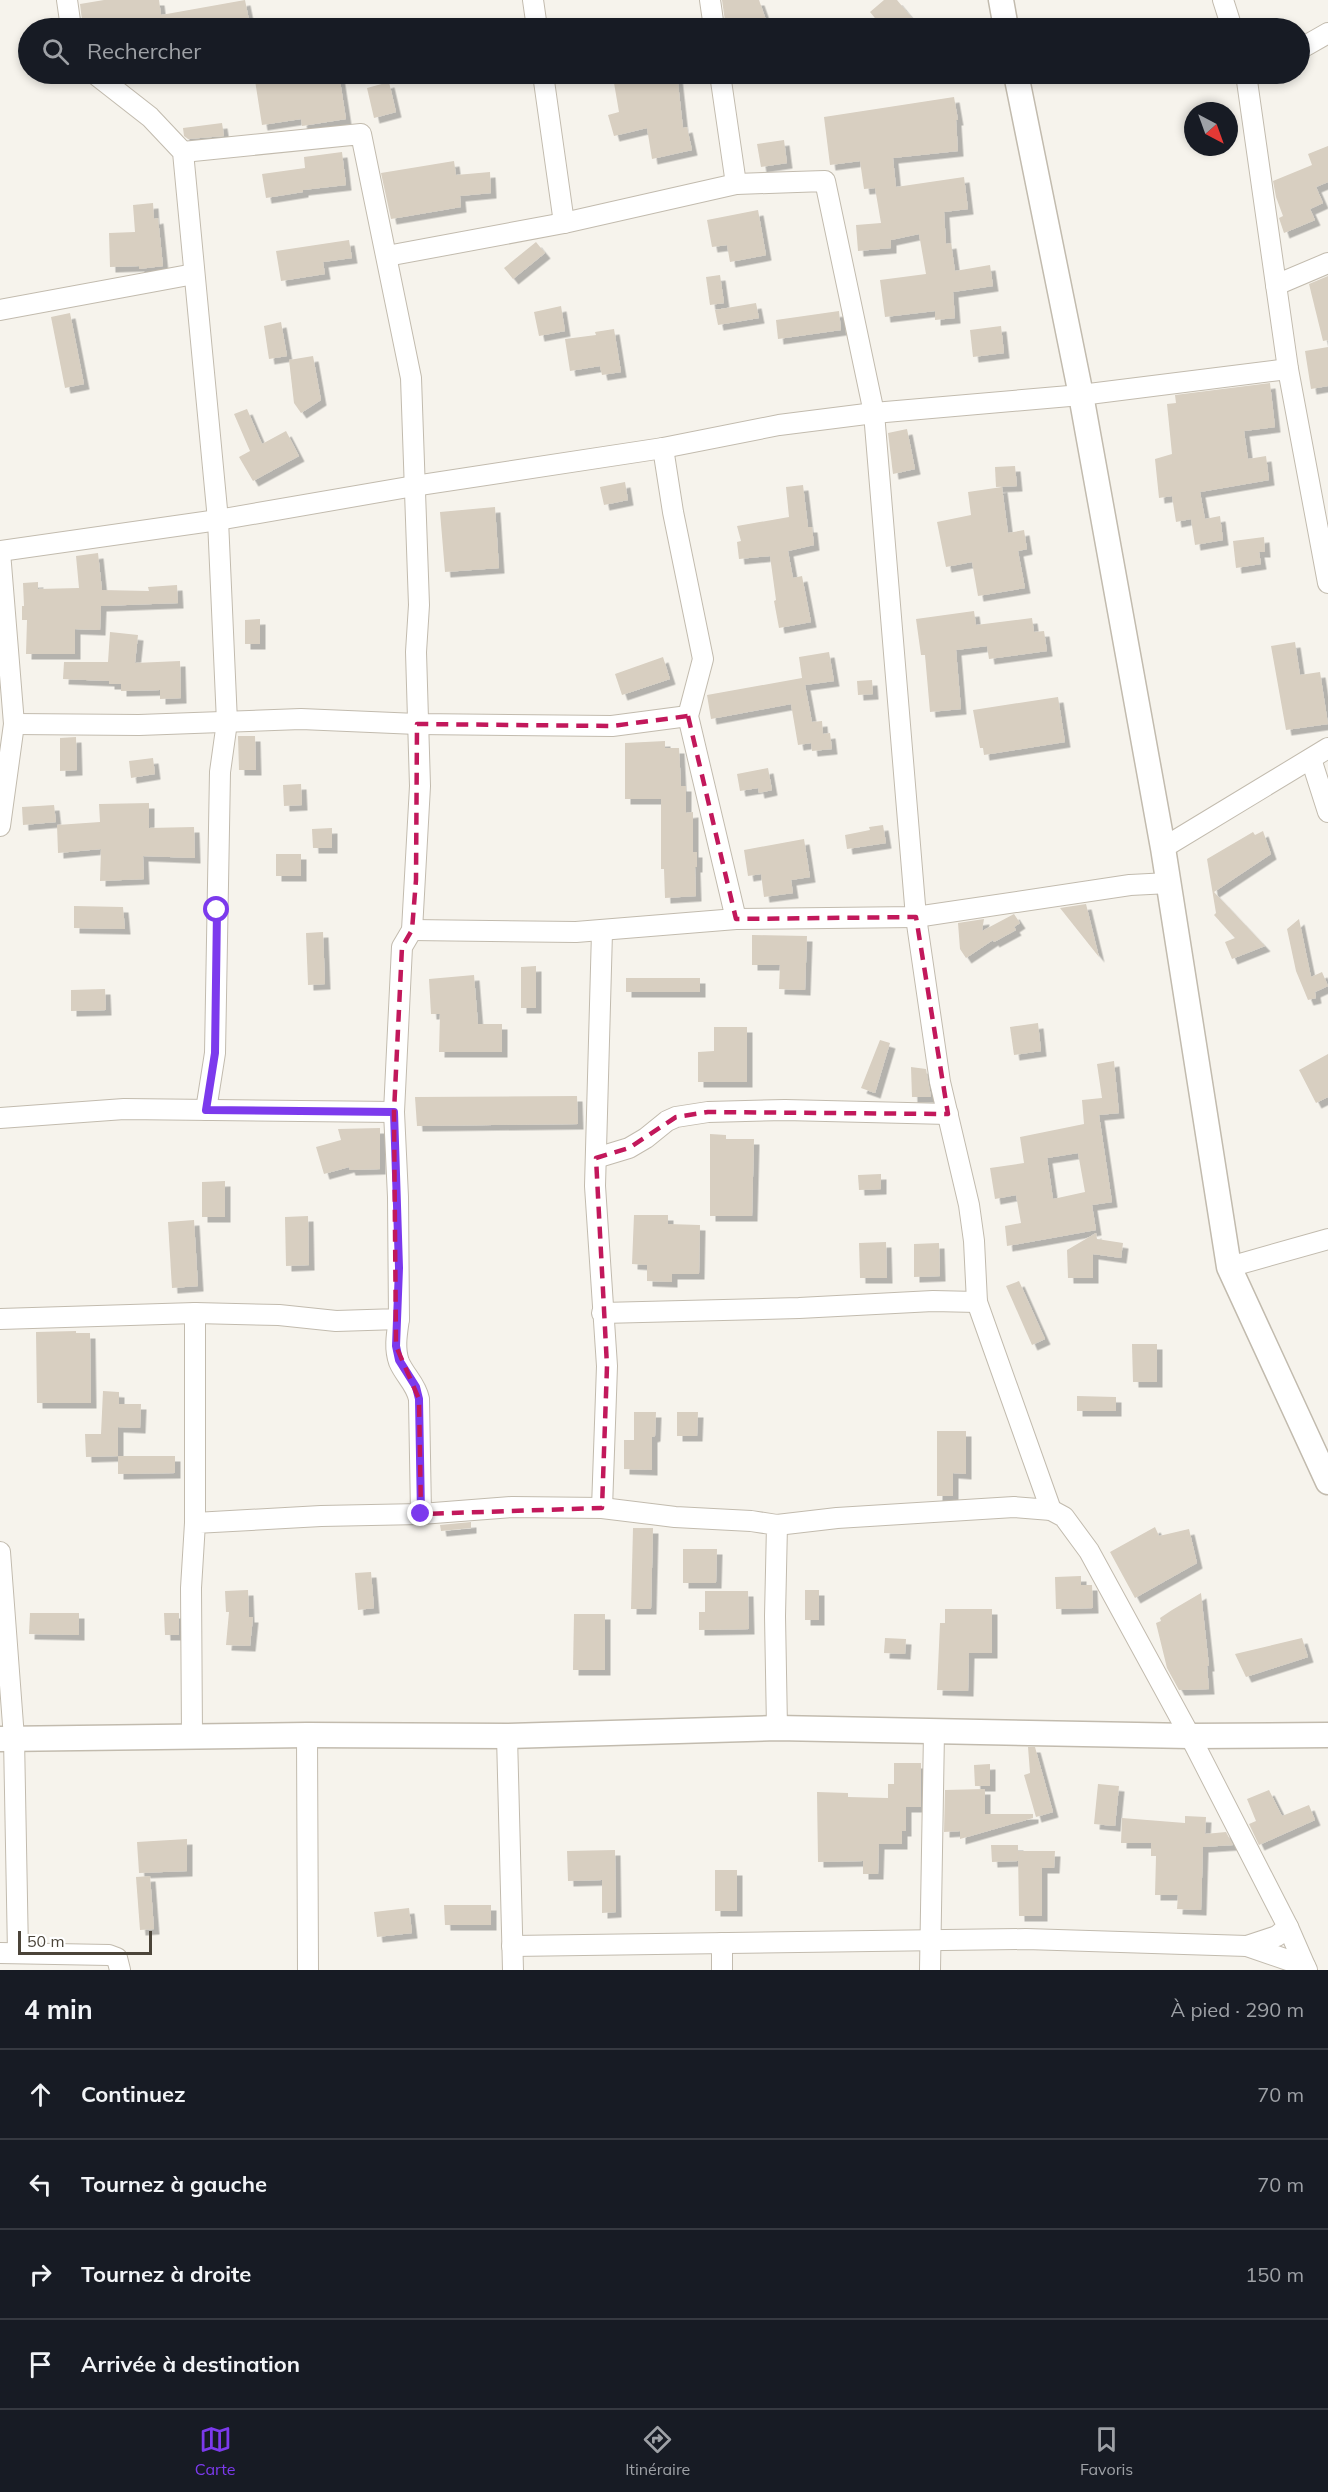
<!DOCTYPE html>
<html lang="fr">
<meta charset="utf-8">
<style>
:root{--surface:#171b24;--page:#242831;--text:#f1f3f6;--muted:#9ea1a6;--line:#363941;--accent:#7c3aed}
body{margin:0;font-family:Mulish,sans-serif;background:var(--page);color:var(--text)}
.compass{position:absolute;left:1184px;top:102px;width:54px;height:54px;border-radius:50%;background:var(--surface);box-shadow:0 3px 9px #0003;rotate:139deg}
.scale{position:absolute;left:18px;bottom:15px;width:134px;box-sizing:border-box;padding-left:6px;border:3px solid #4b4439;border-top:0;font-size:16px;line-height:21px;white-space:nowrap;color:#4b4439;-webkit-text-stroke:4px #fff;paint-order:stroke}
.stop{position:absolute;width:18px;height:18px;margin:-14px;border:4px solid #7c3aed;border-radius:50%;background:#fff}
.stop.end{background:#7c3aed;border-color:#fff;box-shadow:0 2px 6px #0008}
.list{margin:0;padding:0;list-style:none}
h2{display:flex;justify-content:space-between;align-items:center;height:78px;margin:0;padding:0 24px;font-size:26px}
h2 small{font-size:20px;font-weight:400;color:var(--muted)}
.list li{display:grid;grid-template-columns:39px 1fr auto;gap:18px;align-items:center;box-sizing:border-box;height:90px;padding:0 24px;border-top:2px solid var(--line)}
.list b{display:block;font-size:22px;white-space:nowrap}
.list em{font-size:20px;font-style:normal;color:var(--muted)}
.icon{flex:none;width:33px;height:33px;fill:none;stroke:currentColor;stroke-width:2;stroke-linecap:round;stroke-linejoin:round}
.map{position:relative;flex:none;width:1328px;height:1970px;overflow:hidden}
.search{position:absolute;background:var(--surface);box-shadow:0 3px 9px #0003;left:18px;right:18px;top:18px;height:66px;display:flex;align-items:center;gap:15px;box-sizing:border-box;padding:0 21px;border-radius:33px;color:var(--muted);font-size:22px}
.sheet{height:438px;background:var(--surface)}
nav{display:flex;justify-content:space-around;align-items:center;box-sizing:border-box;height:84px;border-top:2px solid var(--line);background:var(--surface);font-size:16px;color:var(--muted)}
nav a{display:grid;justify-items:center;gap:3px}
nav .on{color:var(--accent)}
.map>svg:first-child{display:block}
</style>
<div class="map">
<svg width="1328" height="1970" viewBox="0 0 1328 1970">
<defs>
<filter id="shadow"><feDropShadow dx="5.5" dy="5.5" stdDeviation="0" flood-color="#0004"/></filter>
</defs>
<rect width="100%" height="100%" fill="#f6f3ec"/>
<!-- building -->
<g fill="#d8cfc1" fill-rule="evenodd" filter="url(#shadow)">
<polygon points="104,0 159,0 161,15 245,0 250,25 232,28 83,28 80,4"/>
<polygon points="722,0 759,0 766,20 748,26 726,28"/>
<polygon points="884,0 897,0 920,28 883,28 870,12"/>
<polygon points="254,74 339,74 346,119 302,126 301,119 262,125"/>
<polygon points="632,74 677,74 683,128 687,127 692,150 652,159 647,128 614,136 608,115 619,112 614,83 633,80"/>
<polygon points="389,82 396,112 374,118 367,88"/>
<polygon points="954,97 958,120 956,120 958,151 893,158 896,187 964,177 968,209 944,212 946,244 951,243 955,271 990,265 993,286 953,292 955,318 935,320 935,311 885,317 880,280 926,274 919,234 891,240 891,248 858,251 856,225 881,223 875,188 864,189 860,161 830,165 824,117"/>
<polygon points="222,123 224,136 188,139 184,136 183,128"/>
<polygon points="784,140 787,163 761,167 757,144"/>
<polygon points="1328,146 1328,182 1316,187 1323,203 1310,209 1315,220 1284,233 1279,218 1283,216 1276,197 1273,181 1312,165 1308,154"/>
<polygon points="342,152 346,185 303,190 303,192 266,198 262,174 305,168 304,157"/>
<polygon points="454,161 456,175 490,172 491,193 460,196 461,207 391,219 381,173"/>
<polygon points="153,203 154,219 158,218 163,266 139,269 139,266 110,267 109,233 135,232 133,205"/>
<polygon points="758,210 766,255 730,262 727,245 712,247 707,220"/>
<polygon points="349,240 352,258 323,262 325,274 281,281 276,251"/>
<polygon points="536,242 545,253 513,279 504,268"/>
<polygon points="720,275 724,303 710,305 706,277"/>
<polygon points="1328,276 1328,340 1323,341 1309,284"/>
<polygon points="756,303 759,318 718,325 715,310"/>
<polygon points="561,306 565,331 539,336 534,312"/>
<polygon points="839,311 841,330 778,339 776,320"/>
<polygon points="70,313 84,384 65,388 51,317"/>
<polygon points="281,322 287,356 269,359 264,326"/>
<polygon points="1001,326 1004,353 973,357 970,330"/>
<polygon points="614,329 621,372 602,375 600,366 570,371 565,339 596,335 595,332"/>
<polygon points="1328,347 1328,386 1311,389 1305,351"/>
<polygon points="313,356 321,400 301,413 294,403 289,360"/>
<polygon points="1270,383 1275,427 1244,431 1248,459 1266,456 1269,480 1200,492 1205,519 1220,516 1223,540 1195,545 1191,519 1176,522 1172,496 1159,498 1155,459 1172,454 1167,404 1176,403 1175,395"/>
<polygon points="247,409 262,444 286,431 299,456 253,481 239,457 250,451 234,414"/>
<polygon points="907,429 915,469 893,474 888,433"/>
<polygon points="1015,466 1017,486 996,487 995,467"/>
<polygon points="625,482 628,500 604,505 600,487"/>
<polygon points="803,485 808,527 812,527 814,545 788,551 793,578 802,576 811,622 779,628 774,601 776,600 770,556 739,559 737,542 741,541 737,526 789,517 786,487"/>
<polygon points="1002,487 1008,533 1024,530 1027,549 1018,551 1025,588 978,596 972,562 946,567 937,522 971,515 968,492"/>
<polygon points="495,507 499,568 445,572 440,512"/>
<polygon points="1264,537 1265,552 1259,552 1261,564 1236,568 1233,541"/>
<polygon points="98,553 102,590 149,591 148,587 177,585 178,603 101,606 100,630 75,629 75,654 26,654 27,620 22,620 22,606 24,606 23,583 38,582 38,589 79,588 76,556"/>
<polygon points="974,611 976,625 1032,618 1034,632 1044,631 1047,651 989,659 987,646 956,650 961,709 930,712 925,655 921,655 916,619"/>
<polygon points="260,619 260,644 245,644 245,620"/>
<polygon points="110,632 138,635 135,663 180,661 181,698 160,699 160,690 121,691 121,684 109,684 109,681 63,679 64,662 108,662"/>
<polygon points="1295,642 1300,675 1320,672 1328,724 1286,730 1271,646"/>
<polygon points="829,652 834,681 805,685 812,722 822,721 823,734 830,733 832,749 812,751 811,743 798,745 791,704 711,719 707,695 802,678 799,657"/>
<polygon points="663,657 670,679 622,695 615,674"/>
<polygon points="872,680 873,694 858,695 857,681"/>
<polygon points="1058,697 1065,742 984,755 983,748 980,748 973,710"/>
<polygon points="238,736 255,736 256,770 239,770"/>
<polygon points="76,737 77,770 60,771 60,738"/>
<polygon points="665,741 665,748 679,748 681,786 686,786 686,813 693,812 693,852 697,852 697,867 695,867 696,896 665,898 664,869 661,869 661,799 625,799 625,743"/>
<polygon points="153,758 155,774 131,778 129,761"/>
<polygon points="768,768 772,790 759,793 758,788 740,791 737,774"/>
<polygon points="301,784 302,805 284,806 283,785"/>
<polygon points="149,803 149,828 194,827 195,858 143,856 144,879 100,881 101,849 58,853 57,825 100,822 99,804"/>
<polygon points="54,805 56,822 23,825 22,807"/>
<polygon points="883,825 886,843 847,849 845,835 870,830 869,827"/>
<polygon points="332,828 332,848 313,848 312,829"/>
<polygon points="1263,831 1271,854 1214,892 1265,946 1232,959 1225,942 1235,938 1214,915 1216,913 1207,859 1253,832 1255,835"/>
<polygon points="804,839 810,877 791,880 793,893 764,897 761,874 748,876 744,850"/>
<rect x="276" y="854" width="25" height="22"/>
<polygon points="1086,904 1099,957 1060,908"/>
<polygon points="74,906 123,907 125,929 74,928"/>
<polygon points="1014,914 1020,923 1014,927 1016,930 994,942 993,940 966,958 960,949 958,923 984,919 982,931"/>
<polygon points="1299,919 1311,977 1322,972 1328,986 1315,992 1316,998 1308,1000 1296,971 1287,929"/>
<polygon points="323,932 325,984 308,985 306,933"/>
<polygon points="752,935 807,936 805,990 779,989 780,965 752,965"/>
<polygon points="536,966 536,1008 521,1008 521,967"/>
<polygon points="474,975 478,1024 502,1024 502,1052 439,1052 440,1014 431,1014 429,979"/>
<rect x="626" y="978" width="74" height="14"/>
<polygon points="105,989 106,1010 71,1011 71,990"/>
<polygon points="1038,1023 1041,1051 1014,1055 1010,1027"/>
<polygon points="714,1027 747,1027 747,1082 698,1082 698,1052 714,1051"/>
<polygon points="880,1040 890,1043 875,1093 861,1088"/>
<polygon points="1328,1054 1328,1097 1316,1103 1299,1070"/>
<path d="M1114 1061 1119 1113 1099 1115 1112 1202 1092 1205 1096 1230 1007 1246 1005 1226 1021 1223 1016 1195 995 1199 990 1168 1024 1163 1020 1137 1084 1124 1082 1100 1102 1098 1097 1064ZM1078 1153 1085 1192 1053 1199 1047 1158Z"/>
<polygon points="911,1067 926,1069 931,1097 912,1097"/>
<polygon points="577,1096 578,1124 417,1126 415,1097"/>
<polygon points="380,1128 380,1169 350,1170 349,1167 324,1174 316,1147 341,1140 338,1129"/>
<polygon points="710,1134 726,1135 726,1139 754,1139 752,1216 710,1216"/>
<polygon points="881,1174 881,1189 859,1190 858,1175"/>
<polygon points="225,1181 225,1217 202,1217 202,1182"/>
<polygon points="634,1215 668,1215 668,1224 700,1225 699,1274 672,1274 672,1282 647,1281 647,1265 632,1264"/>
<polygon points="308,1216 309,1265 286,1266 285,1217"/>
<polygon points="194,1220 198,1286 172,1288 168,1222"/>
<polygon points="1096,1233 1097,1239 1123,1243 1121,1258 1093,1254 1093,1278 1068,1278 1067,1250"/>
<polygon points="886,1242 887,1278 860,1278 859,1243"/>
<polygon points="939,1243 940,1276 914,1277 914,1244"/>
<polygon points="1019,1281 1045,1339 1032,1345 1006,1286"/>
<polygon points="76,1331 76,1333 90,1333 91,1403 37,1403 36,1332"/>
<polygon points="1132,1344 1157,1344 1157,1382 1133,1382"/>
<polygon points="103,1391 119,1392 119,1404 141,1404 140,1428 118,1427 118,1456 86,1457 85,1434 101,1434"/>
<polygon points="1077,1396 1116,1397 1116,1411 1077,1411"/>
<polygon points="634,1412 656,1412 655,1436 652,1437 652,1470 624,1469 624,1440 634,1440"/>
<polygon points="677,1412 698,1412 697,1436 677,1436"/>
<polygon points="937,1431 966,1431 966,1474 953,1473 953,1496 937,1496"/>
<polygon points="118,1456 175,1456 175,1473 118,1474"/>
<polygon points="471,1522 471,1528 441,1531 440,1525"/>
<polygon points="1155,1527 1159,1536 1189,1529 1197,1563 1135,1598 1110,1552"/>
<polygon points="633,1528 653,1528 651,1609 631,1609"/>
<polygon points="683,1549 717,1549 716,1583 683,1583"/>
<polygon points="371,1572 374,1608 358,1610 355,1573"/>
<polygon points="1081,1576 1081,1585 1092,1585 1093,1608 1056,1609 1055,1577"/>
<polygon points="248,1590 249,1617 253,1617 250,1646 226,1645 229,1612 226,1612 225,1591"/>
<rect x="805" y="1590" width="14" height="30"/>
<polygon points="705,1591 748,1591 749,1629 699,1630 699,1612 705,1612"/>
<polygon points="1201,1593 1209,1666 1207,1666 1209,1689 1179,1690 1167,1668 1156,1623 1161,1621 1160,1618 1172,1610"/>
<polygon points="945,1609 992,1609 992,1653 969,1653 968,1691 937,1690 940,1623 945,1623"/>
<polygon points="30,1613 79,1613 79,1635 29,1634"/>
<polygon points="164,1613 179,1613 179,1635 165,1635"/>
<polygon points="574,1614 605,1614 605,1670 573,1670"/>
<polygon points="885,1638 906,1639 905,1654 884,1653"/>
<polygon points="1302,1638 1308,1657 1246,1677 1235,1654"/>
<polygon points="1028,1747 1035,1747 1053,1812 1036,1817 1024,1775 1030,1773"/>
<polygon points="894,1763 921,1763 921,1807 906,1807 906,1831 902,1831 902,1844 879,1844 878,1874 863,1874 863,1861 818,1862 817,1792 848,1793 848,1797 888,1798 888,1784 894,1784"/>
<polygon points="990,1764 990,1786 975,1786 974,1765"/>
<polygon points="1098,1784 1119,1786 1115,1826 1094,1824"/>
<polygon points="985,1789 985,1814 1033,1814 1033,1818 960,1839 960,1831 944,1832 945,1790"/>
<polygon points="1269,1790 1282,1816 1309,1805 1315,1820 1259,1845 1249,1824 1256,1821 1247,1799"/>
<polygon points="1185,1816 1206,1817 1205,1834 1226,1832 1233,1845 1203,1847 1201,1910 1177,1909 1178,1895 1155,1895 1156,1856 1151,1856 1151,1843 1121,1843 1122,1818 1185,1823"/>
<polygon points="187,1839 187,1871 139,1873 137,1842"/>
<polygon points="991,1845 1018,1845 1018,1861 992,1862"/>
<polygon points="615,1850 616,1912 602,1913 602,1880 568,1881 567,1851"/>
<polygon points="1018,1851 1055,1851 1054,1868 1042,1868 1042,1916 1019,1916"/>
<rect x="715" y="1870" width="22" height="41"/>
<polygon points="150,1876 154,1929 140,1930 136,1877"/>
<polygon points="444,1905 491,1905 491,1925 445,1925"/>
<polygon points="409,1908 412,1933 377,1937 374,1912"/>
</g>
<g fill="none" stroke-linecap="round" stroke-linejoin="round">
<defs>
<g id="minor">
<polyline points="67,0 71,28"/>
<polyline points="533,0 537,28"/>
<polyline points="710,0 714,28"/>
<polyline points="1223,0 1232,28"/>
<polyline points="1300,49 1328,33"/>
<polyline points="95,74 150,117 183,152 218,520 227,722 220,772 215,1053 206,1110"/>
<polyline points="543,74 564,223"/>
<polyline points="720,74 736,184"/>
<polyline points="1246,74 1288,369 1328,583"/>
<polyline points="387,256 564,223 736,184 825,181 874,413 916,917 940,1082 969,1205 974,1241 977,1302 1051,1510"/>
<polyline points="1276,285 1328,263"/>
<polyline points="0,310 194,274"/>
<polyline points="663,448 673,512 703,659 688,716 736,919"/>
<polyline points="0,551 218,520 414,486 663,448 779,425 874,413 1081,395 1288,369"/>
<polyline points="0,552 14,724 0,826"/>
<polyline points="14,724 139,725 301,719 417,724 612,726 688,716"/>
<polyline points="1311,759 1328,812"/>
<polyline points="1163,848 1328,748"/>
<polyline points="412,930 576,932 736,919 916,917 1130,885 1169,883"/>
<polyline points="0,1118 124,1109 394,1112"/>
<polyline points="596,1158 629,1148 646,1138 667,1121 676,1117 708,1112 785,1110 948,1114"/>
<polyline points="1229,1267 1328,1239"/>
<polyline points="602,1313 799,1308 933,1301 977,1302"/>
<polyline points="0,1319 195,1313 279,1315 336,1321 399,1319 398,1197 394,1112 402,947 412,930 420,786 416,652 419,605 411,378 361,134 183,152"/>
<path d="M399 1319C397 1333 394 1348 399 1362 405 1376 416 1384 419 1399L421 1514"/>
<polyline points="602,1508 607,1366 595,1186 602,932"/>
<polyline points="195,1523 195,1313"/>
<polyline points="0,1552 14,1738 18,1953"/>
<polyline points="192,1735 191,1588 195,1523 321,1516 421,1514 512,1507 602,1508 675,1517 751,1521 777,1525 775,1616 777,1728"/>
<polyline points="307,1735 308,1970"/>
<polyline points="507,1736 513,1970"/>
<polyline points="1288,1927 1305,1966"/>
<polyline points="722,1943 722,1970"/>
<polyline points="512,1946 1026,1939 1247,1946 1277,1936 1288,1927 1190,1736 1089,1551 1064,1517 1051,1510 1014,1507 837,1518 777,1525"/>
<polyline points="1247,1946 1305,1966 1307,1970"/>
<polyline points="0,1953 109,1955 117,1958 120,1970"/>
<polyline points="930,1970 934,1732"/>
</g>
<g id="tertiary">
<polyline points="1001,0 1006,28"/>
<polyline points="1016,74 1081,395 1163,848 1229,1267 1328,1482"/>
<polyline points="0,1739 307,1735 507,1736 777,1728 1190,1736 1328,1735"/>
</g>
</defs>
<!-- minor casing -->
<use href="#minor" stroke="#c2bbae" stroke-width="22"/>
<!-- tertiary casing -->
<use href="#tertiary" stroke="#c2bbae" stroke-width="27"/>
<!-- minor -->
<use href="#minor" stroke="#fff" stroke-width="20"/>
<!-- tertiary -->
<use href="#tertiary" stroke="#fff" stroke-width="24"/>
</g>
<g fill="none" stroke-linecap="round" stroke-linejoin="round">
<!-- route -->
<polyline stroke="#7c3aed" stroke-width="8" points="217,910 215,1053 206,1110 394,1112 399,1268 396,1346 399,1360 416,1387 419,1399 421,1514"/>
</g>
<!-- marked area -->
<path fill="none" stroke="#c2185b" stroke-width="4.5" stroke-dasharray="12 8" stroke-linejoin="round" d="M688 716 736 919 916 917 948 1114 708 1112 676 1117 629 1148 596 1158 607 1366 602 1508 421 1514 419 1399 396 1346 394 1112 402 947 412 930 416 880 417 724 612 726Z"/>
</svg>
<svg class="compass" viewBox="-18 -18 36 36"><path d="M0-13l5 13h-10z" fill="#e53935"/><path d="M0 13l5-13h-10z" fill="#9ea1a6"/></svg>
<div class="scale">50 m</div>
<div class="stop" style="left:217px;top:910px"></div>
<div class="stop end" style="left:421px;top:1514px"></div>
<div class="search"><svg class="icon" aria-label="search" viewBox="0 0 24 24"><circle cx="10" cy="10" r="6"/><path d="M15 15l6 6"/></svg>Rechercher</div>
</div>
<section class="sheet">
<h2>4 min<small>À pied · 290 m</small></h2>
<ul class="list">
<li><svg class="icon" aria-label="ahead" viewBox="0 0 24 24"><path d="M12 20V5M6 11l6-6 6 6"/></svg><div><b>Continuez</b></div><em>70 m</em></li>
<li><svg class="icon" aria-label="left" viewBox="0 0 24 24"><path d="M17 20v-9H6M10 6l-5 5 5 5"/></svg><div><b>Tournez à gauche</b></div><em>70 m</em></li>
<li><svg class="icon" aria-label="right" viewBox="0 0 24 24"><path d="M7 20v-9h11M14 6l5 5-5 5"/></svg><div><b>Tournez à droite</b></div><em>150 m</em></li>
<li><svg class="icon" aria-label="arrive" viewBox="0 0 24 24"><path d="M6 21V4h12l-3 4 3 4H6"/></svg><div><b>Arrivée à destination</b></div></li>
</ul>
</section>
<nav>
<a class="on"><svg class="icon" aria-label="map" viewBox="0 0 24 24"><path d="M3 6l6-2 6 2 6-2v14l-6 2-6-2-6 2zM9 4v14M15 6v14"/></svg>Carte</a>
<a><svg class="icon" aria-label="directions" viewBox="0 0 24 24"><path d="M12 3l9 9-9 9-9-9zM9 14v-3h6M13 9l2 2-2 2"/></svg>Itinéraire</a>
<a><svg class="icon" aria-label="saved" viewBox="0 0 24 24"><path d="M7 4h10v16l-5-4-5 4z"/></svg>Favoris</a>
</nav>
